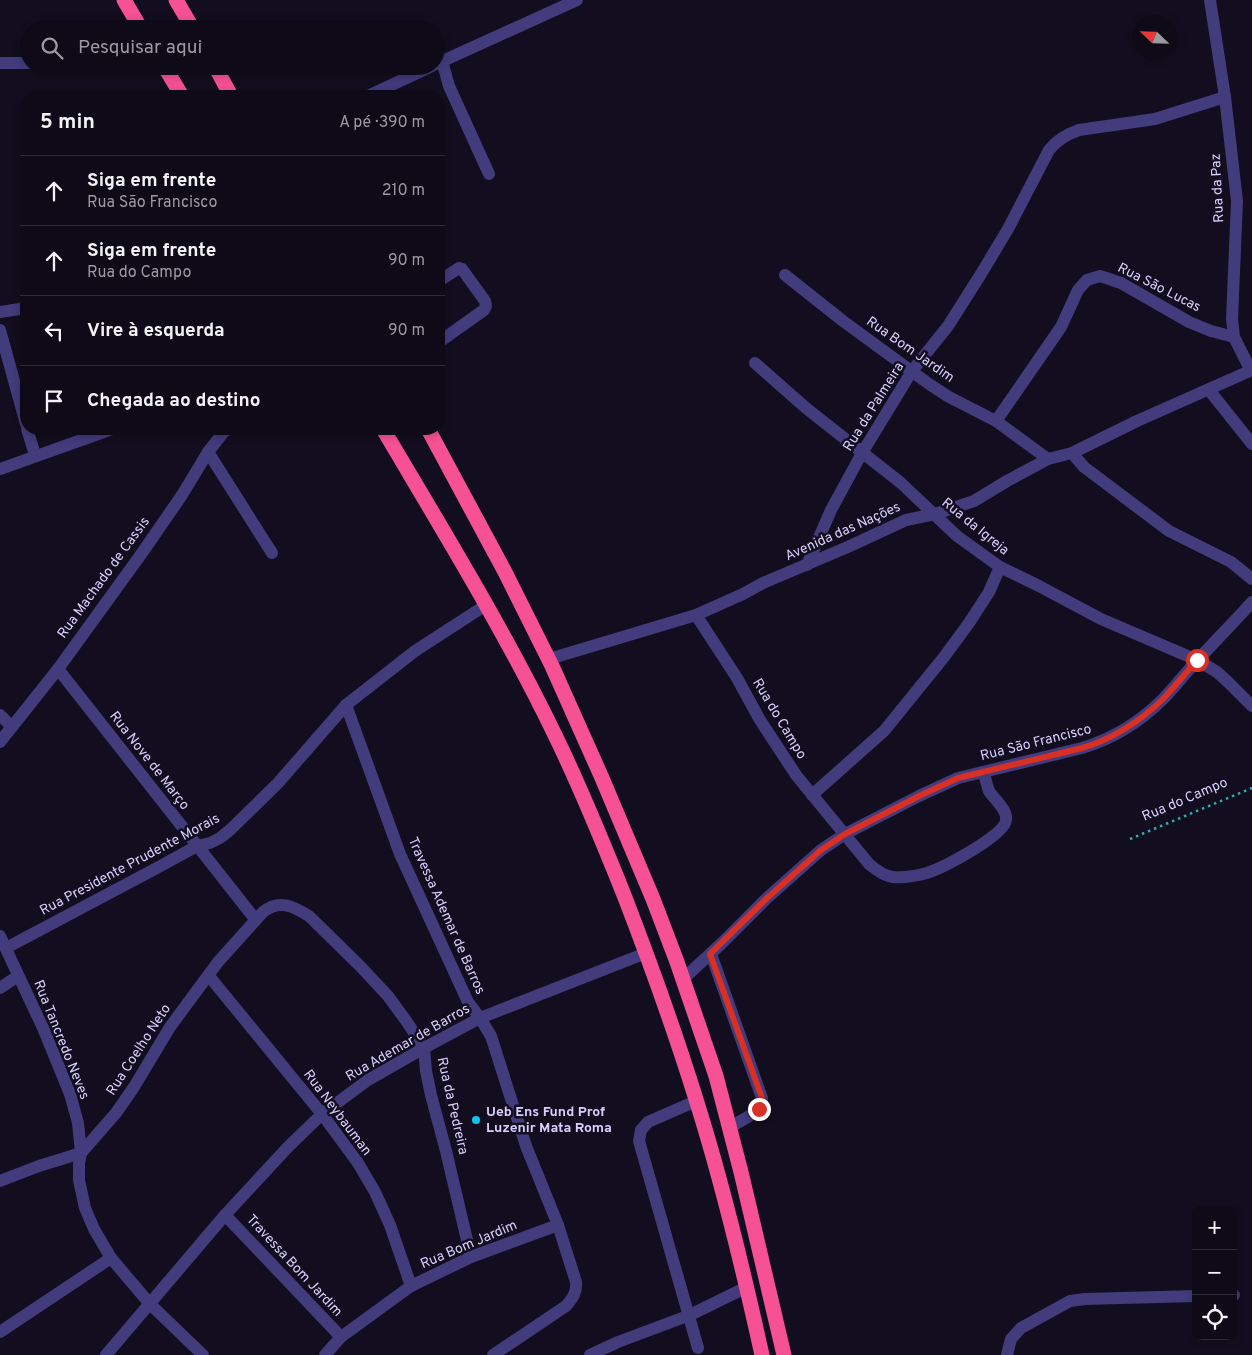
<!DOCTYPE html>
<html lang="pt">
<meta charset="utf-8">
<style>
:root{--surface:#0e0a17;--page:#1c1824;--text:#f1f3f6;--muted:#9b9aa1;--line:#2e2b36}
body{margin:0;font-family:Overpass,sans-serif;background:var(--page);color:var(--text)}
.controls{position:absolute;right:15px;bottom:15px;display:grid;overflow:hidden;border-radius:10px;box-shadow:0 2px 8px #0003}
.controls button{width:45px;height:45px;display:grid;place-items:center;padding:0;border:0;border-bottom:1px solid var(--line);background:var(--surface);color:var(--text);font:25px sans-serif}
.compass{position:absolute;left:1132px;top:15px;width:45px;height:45px;border-radius:50%;background:var(--surface);box-shadow:0 2px 8px #0003;rotate:293deg}
.stop{position:absolute;width:15px;height:15px;margin:-11px;border:4px solid #d93025;border-radius:50%;background:#fff}
.stop.end{background:#d93025;border-color:#fff;box-shadow:0 1px 5px #0008}
.list{margin:0;padding:0;list-style:none}
h2{display:flex;justify-content:space-between;align-items:center;height:65px;margin:0;padding:0 20px;font-size:21px}
h2 small{font-size:16px;font-weight:400;color:var(--muted)}
.list li{display:grid;grid-template-columns:32px 1fr auto;gap:15px;align-items:center;box-sizing:border-box;height:70px;padding:0 20px;border-top:1px solid var(--line)}
.list b{display:block;font-size:19px;white-space:nowrap}
.list p{margin:0;font-size:16px;white-space:nowrap;color:var(--muted)}
.list em{font-size:16px;font-style:normal;color:var(--muted)}
.icon{flex:none;width:28px;height:28px;fill:none;stroke:currentColor;stroke-width:2;stroke-linecap:round;stroke-linejoin:round}
.map{position:relative;flex:none;width:1252px;height:1355px;overflow:hidden}
.search{position:absolute;background:var(--surface);box-shadow:0 2px 8px #0003;left:20px;top:20px;width:425px;height:55px;display:flex;align-items:center;gap:12px;box-sizing:border-box;padding:0 18px;border-radius:28px;color:var(--muted);font-size:19px}
.panel{position:absolute;background:var(--surface);box-shadow:0 2px 8px #0003;left:20px;top:90px;width:425px;height:345px;border-radius:20px}
.map>svg:first-child{display:block}
</style>
<div class="map">
<svg width="1252" height="1355" viewBox="0 0 1252 1355">
<rect width="100%" height="100%" fill="#120e1f"/>
<g fill="none" stroke-linecap="round" stroke-linejoin="round">
<!-- path -->
<polyline stroke="#34aaab" stroke-width="2.5" stroke-dasharray="2.5 4" stroke-linecap="butt" points="1130,839 1252,788"/>
<!-- minor -->
<g stroke="#423b7c" stroke-width="12">
<polyline points="1210,0 1225,97 1237,201 1232,319 1234,337 1251,371"/>
<polyline points="442,61 449,86 489,174"/>
<polyline points="0,63 29,63"/>
<polyline points="436,64 577,0"/>
<polyline points="368,96 432,66"/>
<polyline points="785,275 843,321 929,384 949,397 996,421 1048,459"/>
<polyline points="439,281 459,268 462,269 485,301 486,306 484,310 439,342"/>
<polyline points="0,312 26,308"/>
<polyline points="0,330 26,424"/>
<polyline points="755,363 806,408 901,483 957,536 1000,567 1039,586 1101,619 1197,660 1217,672 1227,681 1252,706"/>
<polyline points="1209,390 1252,444"/>
<polyline points="996,421 1061,327 1078,290 1087,280 1100,276 1121,283 1189,322 1211,331 1234,337"/>
<polyline points="27,429 35,455"/>
<polyline points="208,452 272,553"/>
<polyline points="1072,453 1084,467 1169,531 1231,562 1252,579"/>
<polyline points="0,469 112,429"/>
<path d="M807 565 831 510 862 453 912 371 948 326 981 274 1008 229 1049 150C1057 140 1067 134 1079 130L1155 119 1225 97"/>
<path d="M696 615 737 678 760 720 796 775 869 864C876 870 884 876 893 877 904 878 916 876 927 873 942 868 1005 836 1006 820 1008 810 994 799 989 791 987 785 985 778 984 772"/>
<polyline points="549,659 696,615 743,594 763,583 850,546 906,520 935,514 974,501 1007,481 1048,459 1072,453 1137,421 1252,370"/>
<polyline points="58,669 255,919"/>
<path d="M346 705 400 854 468 1002 480 1018 491 1036 526 1146 558 1225 576 1282C577 1292 573 1298 566 1306L493 1355"/>
<polyline points="0,715 12,727"/>
<polyline points="0,742 58,669 142,553 182,495 208,452 222,434 227,429"/>
<polyline points="812,795 884,731 944,657 969,623 989,592 1000,567"/>
<polyline points="0,936 43,1028 70,1094 78,1123 81,1153 79,1164 79,1180 85,1208 94,1229 111,1258 150,1304 203,1355"/>
<polyline points="6,948 155,869 197,846 210,843 220,838 230,830 278,783 346,705 415,651 486,605"/>
<path d="M711 954 762 1098C762 1113 741 1120 730 1127"/>
<polyline points="209,976 322,1114 358,1163 375,1192 390,1225 411,1286"/>
<path d="M683 979 722 943 767 898 821 850 845 834 919 796 958 778 1082 748C1112 739 1141 721 1163 699 1175 687 1185 673 1197 661 1215 641 1234 622 1252 602"/>
<polyline points="0,988 18,976"/>
<polyline points="696,1101 648,1122 641,1130 639,1141 698,1348"/>
<path d="M0 1181 39 1166 81 1153 116 1113 134 1087 170 1027 218 962 263 912C279 899 293 906 309 916L360 966 388 996 407 1022 424 1048 426 1071 431 1095 446 1151 471 1257"/>
<polyline points="225,1215 341,1337"/>
<polyline points="1233,1295 1234,1295"/>
<polyline points="0,1332 111,1258"/>
<polyline points="106,1355 225,1215 288,1147 322,1114 368,1080 424,1048 480,1018 646,953"/>
<polyline points="325,1355 341,1337 411,1286 471,1257 558,1225"/>
<polyline points="590,1355 618,1342 690,1315 747,1287"/>
<polyline points="1007,1355 1011,1339 1021,1328 1070,1301 1085,1299 1196,1296"/>
</g>
<!-- highway -->
<g stroke="#f55194" stroke-width="15">
<polyline points="124,0 141,29"/>
<polyline points="176,0 193,29"/>
<polyline points="164,66 182,96"/>
<polyline points="215,66 231,96"/>
<path d="M383 429C442 529 503 628 554 733 580 786 602 840 624 895 660 988 693 1082 719 1178 735 1237 749 1296 762 1355"/>
<polyline points="428,429 505,572 552,666 602,778 653,899 677,962 716,1076 741,1172 784,1355"/>
</g>
</g>
<g fill="none" stroke-linecap="round" stroke-linejoin="round">
<!-- route -->
<path stroke="#d93025" stroke-width="6" d="M759 1109 762 1104V1098L710 954 767 898 821 850 845 834 919 796 958 778 1082 748C1111 740 1142 720 1164 698 1175 686 1186 673 1197 660"/>
</g>
<!-- markers -->
<circle fill="#0dc5ea" stroke="#120e1f" stroke-width="2" cx="476" cy="1120" r="5"/>
<g text-anchor="middle" dominant-baseline="central" stroke-width="5" stroke-linejoin="round" paint-order="stroke">
<!-- street labels -->
<g font-size="14" fill="#d7cffc" stroke="#120e1f">
<text transform="translate(1218 188) rotate(-93)">Rua da Paz</text>
<text transform="translate(1159 288) rotate(27)">Rua São Lucas</text>
<text transform="translate(910 350) rotate(35)">Rua Bom Jardim</text>
<text transform="translate(874 407) rotate(-58)">Rua da Palmeira</text>
<text transform="translate(975 527) rotate(39)">Rua da Igreja</text>
<text transform="translate(843 532) rotate(-24)">Avenida das Nações</text>
<text transform="translate(104 578) rotate(-54)">Rua Machado de Cassis</text>
<text transform="translate(779 719) rotate(59)">Rua do Campo</text>
<text transform="translate(1036 743) rotate(-14)">Rua São Francisco</text>
<text transform="translate(149 761) rotate(52)">Rua Nove de Março</text>
<text transform="translate(1185 800) rotate(-23)">Rua do Campo</text>
<text transform="translate(130 865) rotate(-28)">Rua Presidente Prudente Morais</text>
<text transform="translate(446 916) rotate(66)">Travessa Ademar de Barros</text>
<text transform="translate(61 1040) rotate(68)">Rua Tancredo Neves</text>
<text transform="translate(408 1043) rotate(-30)">Rua Ademar de Barros</text>
<text transform="translate(139 1050) rotate(-57)">Rua Coelho Neto</text>
<text transform="translate(452 1106) rotate(77)">Rua da Pedreira</text>
<text transform="translate(337 1113) rotate(53)">Rua Neybauman</text>
<text transform="translate(469 1245) rotate(-23)">Rua Bom Jardim</text>
<text transform="translate(294 1266) rotate(47)">Travessa Bom Jardim</text>
</g>
<!-- poi labels -->
<g font-size="14" font-weight="bold" fill="#d7cffc" stroke="#120e1f" text-anchor="start">
<text x="486" y="1112">Ueb Ens Fund Prof<tspan x="486" dy="16">Luzenir Mata Roma</tspan></text>
</g>
</g>
</svg>
<div class="controls">
<button>+</button>
<button>−</button>
<button><svg class="icon" aria-label="locate" viewBox="0 0 24 24"><circle cx="12" cy="12" r="6"/><path d="M12 2v4M12 18v4M2 12h4M18 12h4"/></svg></button>
</div>
<svg class="compass" viewBox="-18 -18 36 36"><path d="M0-13l5 13h-10z" fill="#e53935"/><path d="M0 13l5-13h-10z" fill="#9b9aa1"/></svg>
<div class="stop" style="left:1197px;top:660px"></div>
<div class="stop end" style="left:759px;top:1109px"></div>
<div class="search"><svg class="icon" aria-label="search" viewBox="0 0 24 24"><circle cx="10" cy="10" r="6"/><path d="M15 15l6 6"/></svg>Pesquisar aqui</div>
<section class="panel">
<h2>5 min<small>A pé · 390 m</small></h2>
<ul class="list">
<li><svg class="icon" aria-label="ahead" viewBox="0 0 24 24"><path d="M12 20V5M6 11l6-6 6 6"/></svg><div><b>Siga em frente</b><p>Rua São Francisco</p></div><em>210 m</em></li>
<li><svg class="icon" aria-label="ahead" viewBox="0 0 24 24"><path d="M12 20V5M6 11l6-6 6 6"/></svg><div><b>Siga em frente</b><p>Rua do Campo</p></div><em>90 m</em></li>
<li><svg class="icon" aria-label="left" viewBox="0 0 24 24"><path d="M17 20v-9H6M10 6l-5 5 5 5"/></svg><div><b>Vire à esquerda</b></div><em>90 m</em></li>
<li><svg class="icon" aria-label="arrive" viewBox="0 0 24 24"><path d="M6 21V4h12l-3 4 3 4H6"/></svg><div><b>Chegada ao destino</b></div></li>
</ul>
</section>
</div>
